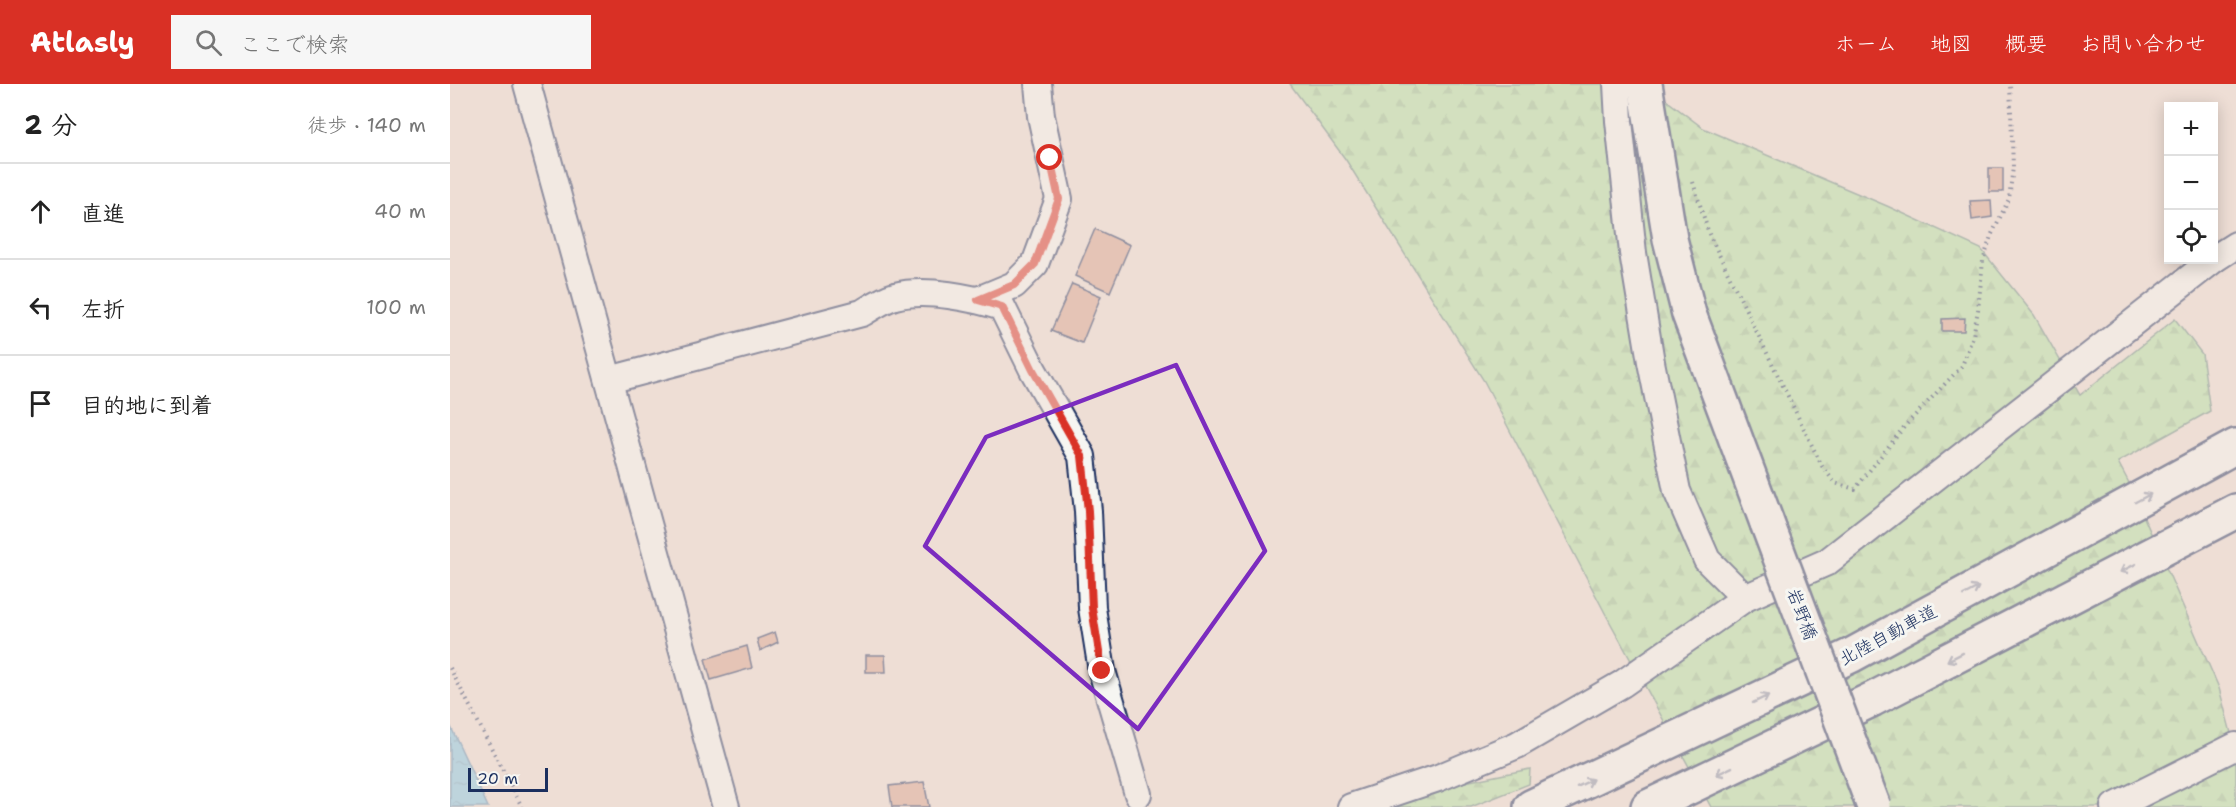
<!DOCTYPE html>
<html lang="ja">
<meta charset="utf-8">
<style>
:root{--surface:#fff;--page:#f6f6f6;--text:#222;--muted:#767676;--line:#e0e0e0;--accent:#d93025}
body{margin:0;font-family:"Shantell Sans","Klee One",sans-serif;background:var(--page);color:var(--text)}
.controls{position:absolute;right:18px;top:18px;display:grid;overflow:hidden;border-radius:0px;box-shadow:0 3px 15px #0003}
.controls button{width:54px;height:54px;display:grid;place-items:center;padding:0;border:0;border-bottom:2px solid var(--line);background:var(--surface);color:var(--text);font:30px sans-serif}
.scale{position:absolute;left:18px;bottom:15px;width:80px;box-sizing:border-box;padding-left:6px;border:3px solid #1b2f5e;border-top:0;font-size:16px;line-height:21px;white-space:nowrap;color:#1b2f5e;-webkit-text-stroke:4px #f6f6f2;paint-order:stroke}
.stop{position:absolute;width:18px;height:18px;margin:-14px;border:4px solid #d93025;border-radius:50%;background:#fff}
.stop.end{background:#d93025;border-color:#fff;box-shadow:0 2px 6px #0008}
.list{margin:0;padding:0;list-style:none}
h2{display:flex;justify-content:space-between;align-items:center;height:78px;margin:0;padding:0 24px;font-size:26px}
h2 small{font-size:20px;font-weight:400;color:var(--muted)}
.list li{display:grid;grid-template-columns:39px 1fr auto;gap:18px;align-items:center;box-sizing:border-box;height:96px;padding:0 24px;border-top:2px solid var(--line)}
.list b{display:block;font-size:22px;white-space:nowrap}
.list em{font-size:20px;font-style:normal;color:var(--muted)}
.icon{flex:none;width:33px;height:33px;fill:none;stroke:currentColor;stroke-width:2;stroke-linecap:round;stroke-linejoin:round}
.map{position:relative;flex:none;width:1786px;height:723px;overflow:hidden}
header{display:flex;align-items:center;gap:36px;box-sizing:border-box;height:84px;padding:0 30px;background:var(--accent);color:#fff}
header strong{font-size:28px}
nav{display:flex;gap:33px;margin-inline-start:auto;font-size:21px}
.search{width:420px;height:54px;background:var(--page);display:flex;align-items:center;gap:15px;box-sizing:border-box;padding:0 21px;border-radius:0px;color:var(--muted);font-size:22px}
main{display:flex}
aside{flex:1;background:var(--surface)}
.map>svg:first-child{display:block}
</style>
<header>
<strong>Atlasly</strong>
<div class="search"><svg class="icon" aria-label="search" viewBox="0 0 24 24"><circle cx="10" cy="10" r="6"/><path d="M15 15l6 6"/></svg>ここで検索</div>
<nav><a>ホーム</a><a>地図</a><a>概要</a><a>お問い合わせ</a></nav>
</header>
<main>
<aside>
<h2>2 分<small>徒歩 · 140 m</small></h2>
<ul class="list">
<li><svg class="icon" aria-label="ahead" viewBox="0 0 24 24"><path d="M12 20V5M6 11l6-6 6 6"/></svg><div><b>直進</b></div><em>40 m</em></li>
<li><svg class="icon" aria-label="left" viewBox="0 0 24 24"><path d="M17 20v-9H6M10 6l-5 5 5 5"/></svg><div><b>左折</b></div><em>100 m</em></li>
<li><svg class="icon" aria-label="arrive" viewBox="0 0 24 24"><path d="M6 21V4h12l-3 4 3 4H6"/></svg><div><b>目的地に到着</b></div></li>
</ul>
</aside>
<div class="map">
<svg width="1786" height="723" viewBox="0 0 1786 723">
<defs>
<pattern id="forest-firs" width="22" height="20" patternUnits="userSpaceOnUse" patternTransform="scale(1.5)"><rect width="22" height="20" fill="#b1e3a4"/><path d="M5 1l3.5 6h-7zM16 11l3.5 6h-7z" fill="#98c390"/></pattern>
<pattern id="water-ripples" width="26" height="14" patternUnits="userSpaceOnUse" patternTransform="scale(1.5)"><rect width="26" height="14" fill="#84c7e5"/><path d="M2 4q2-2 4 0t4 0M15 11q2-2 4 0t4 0" fill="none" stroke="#71abc7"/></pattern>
</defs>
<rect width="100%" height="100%" fill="#eeded5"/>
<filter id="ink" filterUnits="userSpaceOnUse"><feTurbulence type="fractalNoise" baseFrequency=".0167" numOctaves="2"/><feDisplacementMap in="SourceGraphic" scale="12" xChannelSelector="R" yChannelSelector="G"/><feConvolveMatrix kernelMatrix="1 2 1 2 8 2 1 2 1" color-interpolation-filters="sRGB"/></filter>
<g filter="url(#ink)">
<!-- forest -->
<g fill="url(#forest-firs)" stroke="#668981" stroke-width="1.5">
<polygon points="840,0 1195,0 1253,44 1437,122 1531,165 1584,231 1630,311 1725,235 1752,270 1760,327 1668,378 1678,397 1769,604 1786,668 1786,723 1261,723 1155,529 1034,297 896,76"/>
<polygon points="1080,685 1079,700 1021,723 933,723 1015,698"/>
</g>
<!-- water -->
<polygon fill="url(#water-ripples)" stroke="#5a8aaf" stroke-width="1.5" points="0,641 38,723 0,723"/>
<!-- building -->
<g fill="#daa590" stroke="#1b2f5e" stroke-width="1.5">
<rect x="1539" y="84" width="14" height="24"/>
<polygon points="1541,116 1542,133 1522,136 1520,117"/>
<polygon points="645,145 680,161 660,208 625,192"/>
<polygon points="622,200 651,212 632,259 601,247"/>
<polygon points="1515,234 1514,247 1492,247 1492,235"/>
<polygon points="325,548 328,558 310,567 307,555"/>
<polygon points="297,562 302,584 261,596 255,575"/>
<polygon points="416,571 435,571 436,588 416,588"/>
<polygon points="474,698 479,723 442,723 439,702"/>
</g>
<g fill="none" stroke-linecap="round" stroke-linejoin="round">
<defs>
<g id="street">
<polyline points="77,0 276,723"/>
<polyline points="1167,0 1169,37 1183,169 1201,278 1227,407 1257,476 1295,514"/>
<polyline points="1764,175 1786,161"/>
<polyline points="528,216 564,201 585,180 609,115 591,32 588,0"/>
<path d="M159 296 412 229C422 223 434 215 445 212 476 204 523 214 552 223L583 286 632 372 638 427 642 524 652 587 688 710"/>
<polyline points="901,723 988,694 1067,661 1172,600 1295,514 1377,478 1763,176"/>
<polyline points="1664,723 1786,662"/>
</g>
<polyline id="secondary" points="1195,0 1220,155 1239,230 1317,439"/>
<g id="highway">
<polyline points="1081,723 1402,571 1786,362"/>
<polyline points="1198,723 1423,615 1786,427"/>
</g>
</defs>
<!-- street casing -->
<use href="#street" stroke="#1b2f5e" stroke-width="30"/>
<!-- secondary casing -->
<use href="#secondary" stroke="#1b2f5e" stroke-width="38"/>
<!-- highway casing -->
<use href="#highway" stroke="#1b2f5e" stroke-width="38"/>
<!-- path -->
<g stroke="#1b2f5e" stroke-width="4" stroke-dasharray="1.5 4.5" stroke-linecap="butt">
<polyline points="1243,98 1259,150 1372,382 1385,399 1405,405 1454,343 1512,282 1523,252 1528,226 1533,177 1541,152 1559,115 1563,83 1560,0"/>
<polyline points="0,584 72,723"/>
</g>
<!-- street -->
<use href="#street" stroke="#f6f6f2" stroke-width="26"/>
<!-- secondary -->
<use href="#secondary" stroke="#f6f6f2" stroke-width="33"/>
<!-- highway -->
<use href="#highway" stroke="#f6f6f2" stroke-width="33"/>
<defs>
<polyline id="secondary-bridge" points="1317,439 1424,723"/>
</defs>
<!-- secondary-bridge casing -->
<use href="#secondary-bridge" stroke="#1b2f5e" stroke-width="38" stroke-linecap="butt"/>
<!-- secondary-bridge -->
<use href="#secondary-bridge" stroke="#f6f6f2" stroke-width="33"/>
</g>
<!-- one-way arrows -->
<defs><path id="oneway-shaft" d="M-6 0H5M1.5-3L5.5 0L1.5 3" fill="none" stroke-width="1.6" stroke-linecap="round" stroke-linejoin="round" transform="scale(1.5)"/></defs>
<g stroke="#8892a8">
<use href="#oneway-shaft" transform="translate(1693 414) rotate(-28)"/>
<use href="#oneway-shaft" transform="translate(1678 484) rotate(153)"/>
<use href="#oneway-shaft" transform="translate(1521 507) rotate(-28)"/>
<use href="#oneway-shaft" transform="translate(1505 573) rotate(153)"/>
<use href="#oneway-shaft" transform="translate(1311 615) rotate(-26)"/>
<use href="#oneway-shaft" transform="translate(1274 687) rotate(154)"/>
<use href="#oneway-shaft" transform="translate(1135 699) rotate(-25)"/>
</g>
</g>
<g fill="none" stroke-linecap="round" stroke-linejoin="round" filter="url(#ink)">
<!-- route -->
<polyline stroke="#d93025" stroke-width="8" points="600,74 609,115 585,180 564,201 528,216 552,223 583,286 632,372 638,427 642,524 652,587"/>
</g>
<!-- marked area -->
<path d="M0 0H1786V723H0ZM726 281 815 467 688 645 475 462 536 353Z" fill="#eeded5" fill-opacity=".55" fill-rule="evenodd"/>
<path fill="none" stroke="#7b2cbf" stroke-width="4.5" stroke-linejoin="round" d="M726 281 815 467 688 645 475 462 536 353Z"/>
<g text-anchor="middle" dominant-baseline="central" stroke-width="6" stroke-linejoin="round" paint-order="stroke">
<!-- street labels -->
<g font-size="18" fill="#1b2f5e" stroke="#f6f6f2">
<text transform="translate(1352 530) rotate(69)">岩野橋</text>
<text transform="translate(1438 551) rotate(-28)">北陸自動車道</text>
</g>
</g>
</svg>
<div class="controls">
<button>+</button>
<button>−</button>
<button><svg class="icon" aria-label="locate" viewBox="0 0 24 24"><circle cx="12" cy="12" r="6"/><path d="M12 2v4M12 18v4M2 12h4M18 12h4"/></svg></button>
</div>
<div class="scale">20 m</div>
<div class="stop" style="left:600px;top:74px"></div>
<div class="stop end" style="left:652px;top:587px"></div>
</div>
</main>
